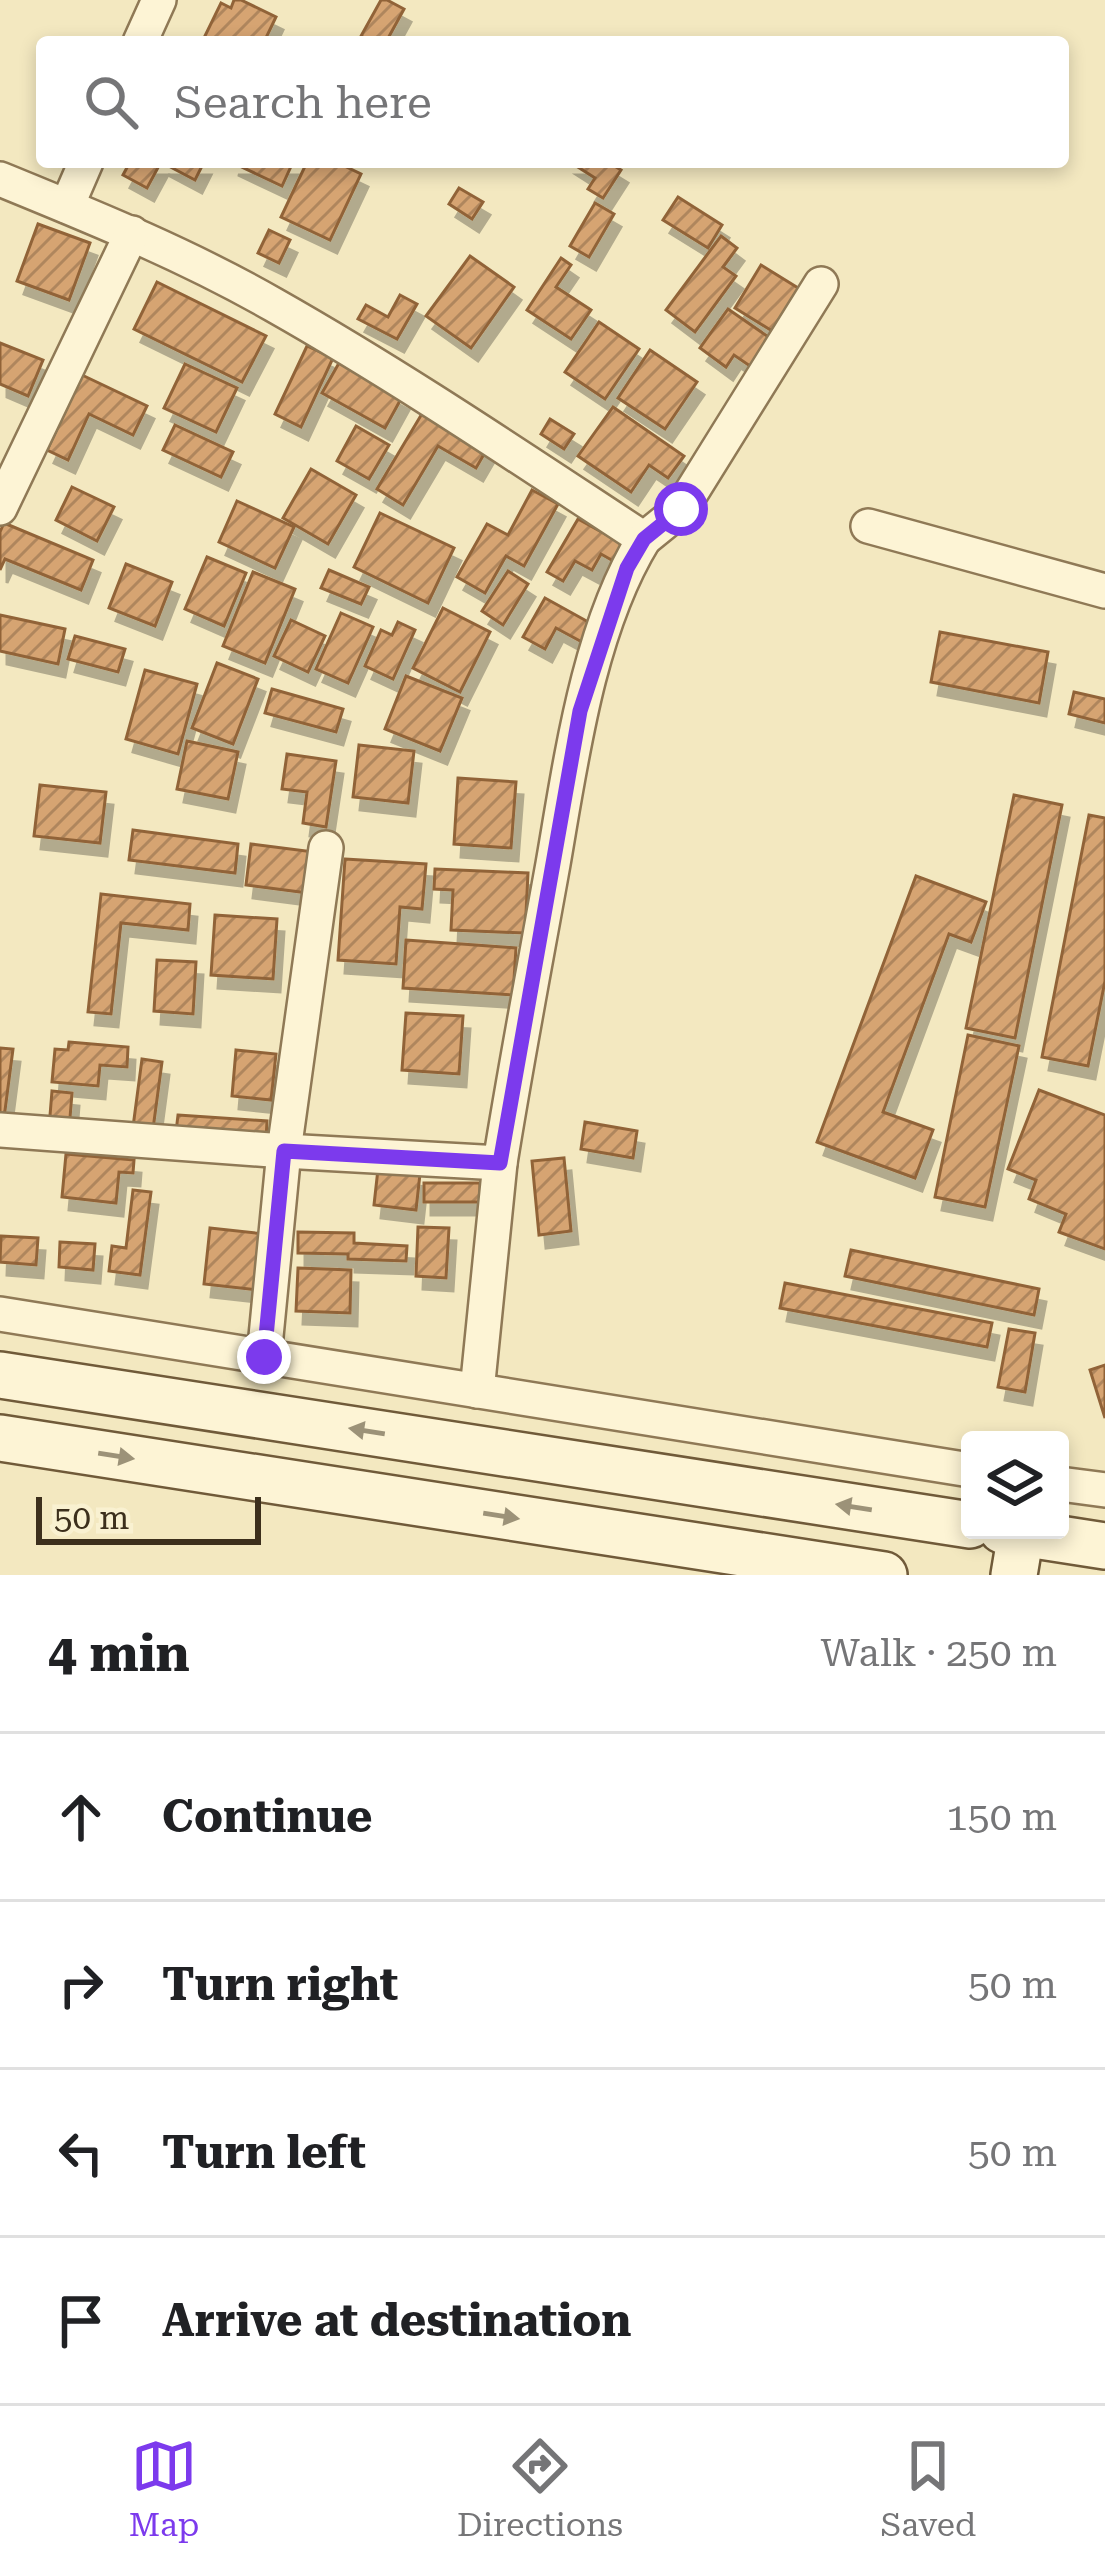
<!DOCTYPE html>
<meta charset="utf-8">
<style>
:root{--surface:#fff;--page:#f6f6f6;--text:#202124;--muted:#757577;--line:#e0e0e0;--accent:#7c3aed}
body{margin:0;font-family:"Roboto Serif",serif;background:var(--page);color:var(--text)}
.controls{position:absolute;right:36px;bottom:36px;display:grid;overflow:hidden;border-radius:12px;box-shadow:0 6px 18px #0003}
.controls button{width:108px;height:108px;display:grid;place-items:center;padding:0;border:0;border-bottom:3px solid var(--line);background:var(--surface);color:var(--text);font:60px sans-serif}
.scale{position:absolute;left:36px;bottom:30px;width:225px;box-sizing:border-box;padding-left:12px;border:6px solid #3c2f1c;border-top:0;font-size:33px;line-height:42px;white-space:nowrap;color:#3c2f1c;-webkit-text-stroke:9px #f9f1d1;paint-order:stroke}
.stop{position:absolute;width:36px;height:36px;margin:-27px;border:9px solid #7c3aed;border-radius:50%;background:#fff}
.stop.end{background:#7c3aed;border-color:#fff;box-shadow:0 3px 12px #0008}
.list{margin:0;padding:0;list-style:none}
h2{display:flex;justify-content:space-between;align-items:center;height:156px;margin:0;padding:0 48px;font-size:51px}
h2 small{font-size:39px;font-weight:400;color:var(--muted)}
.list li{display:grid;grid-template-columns:78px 1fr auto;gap:36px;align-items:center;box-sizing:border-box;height:168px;padding:0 48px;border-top:3px solid var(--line)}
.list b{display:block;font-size:45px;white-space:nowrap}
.list em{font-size:39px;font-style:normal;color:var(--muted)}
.icon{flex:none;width:66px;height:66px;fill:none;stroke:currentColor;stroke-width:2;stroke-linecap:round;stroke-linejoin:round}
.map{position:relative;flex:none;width:1105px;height:1575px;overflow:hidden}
.search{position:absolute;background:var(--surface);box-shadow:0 6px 18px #0003;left:36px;right:36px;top:36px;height:132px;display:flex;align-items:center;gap:30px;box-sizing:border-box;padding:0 42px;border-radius:12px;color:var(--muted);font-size:45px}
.sheet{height:828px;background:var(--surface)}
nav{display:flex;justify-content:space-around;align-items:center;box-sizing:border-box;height:168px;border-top:3px solid var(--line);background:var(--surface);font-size:33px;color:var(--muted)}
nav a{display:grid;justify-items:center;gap:6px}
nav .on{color:var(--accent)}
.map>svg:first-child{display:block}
</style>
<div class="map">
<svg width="1105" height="1575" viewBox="0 0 1105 1575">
<defs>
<pattern id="building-hatch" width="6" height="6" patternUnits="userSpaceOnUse" patternTransform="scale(3)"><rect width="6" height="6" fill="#d6a472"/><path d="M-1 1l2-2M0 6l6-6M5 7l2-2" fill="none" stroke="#af865d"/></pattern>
<filter id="shadow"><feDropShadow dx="7" dy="13" stdDeviation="0" flood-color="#0004"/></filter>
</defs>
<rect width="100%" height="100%" fill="#f3e8c0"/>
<!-- building -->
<g fill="url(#building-hatch)" stroke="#916439" stroke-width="3" filter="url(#shadow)">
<polygon points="234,0 241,0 276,17 264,42 202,42 221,3 231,8"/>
<polygon points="381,0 387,0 404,9 386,42 373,42 361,36"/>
<polygon points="130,162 161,162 147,188 123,175"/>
<polygon points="161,162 204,162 195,180"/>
<polygon points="231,162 293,162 282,186"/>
<polygon points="307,162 336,162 361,174 330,240 281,217"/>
<polygon points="570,162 608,162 621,170 603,198 588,189 595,178"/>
<polygon points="459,188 483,202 472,219 449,204"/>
<polygon points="678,197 722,225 708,248 663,220"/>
<polygon points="595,203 614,214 589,257 570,246"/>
<polygon points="38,224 90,243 69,300 17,281"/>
<polygon points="269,230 290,240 279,263 258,253"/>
<polygon points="721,236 737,248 723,267 736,276 695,332 666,310"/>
<polygon points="470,256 514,287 471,348 426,316"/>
<polygon points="561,258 571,265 556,287 591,310 571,339 527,310"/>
<polygon points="761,265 803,291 777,334 735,308"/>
<polygon points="157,282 266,336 242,382 134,329"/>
<polygon points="400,295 417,304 397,339 358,319 366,305 388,317"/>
<polygon points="728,309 770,338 750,366 734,355 726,367 700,348"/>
<polygon points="599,322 639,349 605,399 565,372"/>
<polygon points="0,343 43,360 28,396 0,384"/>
<polygon points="307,346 333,358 301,427 275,414"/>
<polygon points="650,350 697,382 665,429 618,398"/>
<polygon points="339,363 402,397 385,428 322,393"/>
<polygon points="185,364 237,388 216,432 164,408"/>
<polygon points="82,375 147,406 133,435 89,414 68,460 47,450"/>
<polygon points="613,407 684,456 668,478 649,465 631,492 578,456"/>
<polygon points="423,412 487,449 476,468 438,446 403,505 377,489"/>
<polygon points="550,419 574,434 564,449 541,434"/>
<polygon points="175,425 233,452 221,477 163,450"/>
<polygon points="356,426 389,445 369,479 337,461"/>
<polygon points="311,469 356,495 328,544 283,518"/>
<polygon points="72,487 114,507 97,541 56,520"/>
<polygon points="532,490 558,504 524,566 506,556 485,593 457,577 487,524 508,535"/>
<polygon points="237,501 294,527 275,568 219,542"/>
<polygon points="380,513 454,548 428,603 354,567"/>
<polygon points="578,519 625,545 615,562 601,554 592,570 575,561 563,581 547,572"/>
<polygon points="4,523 93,560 81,590 5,559 0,570 0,532"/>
<polygon points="207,557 246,573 224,626 185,609"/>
<polygon points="126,564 172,582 155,626 109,608"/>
<polygon points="329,570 369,587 361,604 321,588"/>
<polygon points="508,571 528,584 503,625 482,611"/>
<polygon points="253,572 295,589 265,663 223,646"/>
<polygon points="545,598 592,624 582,642 556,628 545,649 523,637"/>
<polygon points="443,608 490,632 460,692 413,668"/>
<polygon points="341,613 373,627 348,683 316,669"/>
<polygon points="0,615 65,629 58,664 0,651"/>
<polygon points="291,620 325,636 308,672 274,656"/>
<polygon points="398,622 415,630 393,679 365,666 381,630 392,635"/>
<polygon points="940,632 1048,652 1039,703 931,682"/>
<polygon points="75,636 125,649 118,672 68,659"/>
<polygon points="217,663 258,679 233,744 192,728"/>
<polygon points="145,670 197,684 178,754 126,739"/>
<polygon points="406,676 462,698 440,751 385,729"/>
<polygon points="272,689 343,709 336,732 265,713"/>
<polygon points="1074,692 1105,699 1105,723 1069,714"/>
<polygon points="187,741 238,752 228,799 177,789"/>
<polygon points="359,745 414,751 408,803 353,797"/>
<polygon points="287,754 336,761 326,827 303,823 307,792 282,789"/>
<polygon points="458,778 516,782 511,848 454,844"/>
<polygon points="40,785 106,792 100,843 34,836"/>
<polygon points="1014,795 1062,805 1015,1038 966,1028"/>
<polygon points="1089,815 1105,818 1105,981 1088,1066 1042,1057"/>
<polygon points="133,830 238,844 235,873 129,860"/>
<polygon points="251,844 314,852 308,893 246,885"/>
<polygon points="345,859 426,864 422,909 400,907 396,964 338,960"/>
<polygon points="435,869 528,873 525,933 451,930 453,890 434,889"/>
<polygon points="916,876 986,902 971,942 949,934 883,1112 933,1130 915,1178 817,1142"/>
<polygon points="101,894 190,904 188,930 121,923 111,1014 88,1012"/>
<polygon points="215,915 277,919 273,979 211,975"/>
<polygon points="406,940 516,948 513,995 403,988"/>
<polygon points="157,960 196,962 193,1014 154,1011"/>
<polygon points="406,1013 463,1016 459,1074 402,1070"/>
<polygon points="968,1035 1019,1046 985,1207 935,1197"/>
<polygon points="69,1042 128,1047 127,1067 100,1065 98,1086 52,1082 55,1049 68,1050"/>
<polygon points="0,1048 13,1049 4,1118 0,1118"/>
<polygon points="236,1050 276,1054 271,1100 232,1096"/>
<polygon points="142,1059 162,1062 153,1129 133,1127"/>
<polygon points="1039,1090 1105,1115 1105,1249 1059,1232 1066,1214 1029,1199 1036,1180 1008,1169"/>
<polygon points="52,1091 72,1093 69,1130 49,1128"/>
<polygon points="178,1115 267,1121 266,1139 176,1132"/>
<polygon points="585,1122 637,1131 633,1158 581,1149"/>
<polygon points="66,1154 134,1160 133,1173 119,1172 116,1203 62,1197"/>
<polygon points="564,1158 571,1231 539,1235 532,1161"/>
<polygon points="378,1169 420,1174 416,1210 374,1205"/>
<rect x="424" y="1183" width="56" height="19"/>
<polygon points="133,1190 151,1192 140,1275 109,1271 112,1246 126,1248"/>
<polygon points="418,1227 449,1228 446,1278 416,1276"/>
<polygon points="210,1228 273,1235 267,1291 204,1284"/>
<polygon points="298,1232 354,1233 354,1243 407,1246 406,1261 348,1259 348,1254 298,1253"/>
<polygon points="1,1236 38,1238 36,1265 0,1262"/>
<polygon points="60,1242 95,1244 93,1270 59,1267"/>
<polygon points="851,1250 1039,1289 1034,1315 845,1276"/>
<polygon points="298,1268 351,1270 350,1313 296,1311"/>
<polygon points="785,1283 992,1323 987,1347 780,1308"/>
<polygon points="1009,1329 1035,1333 1025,1392 998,1387"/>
<polygon points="1105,1365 1105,1418 1090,1370"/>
</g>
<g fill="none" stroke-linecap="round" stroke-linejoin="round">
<defs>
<g id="minor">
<polyline points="140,42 159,0"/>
<path d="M0 179C93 217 187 255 274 305 401 377 522 459 644 539L681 509 821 284"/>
<polyline points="67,206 86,162"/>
<polyline points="0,508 132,233"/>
<polyline points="868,526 1105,591"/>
<path d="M0 1130 284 1151 500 1163C516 1063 535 964 553 864 571 760 588 630 644 539"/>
<polyline points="0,1314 970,1470"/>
<polyline points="264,1357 284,1151 326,848"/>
<polyline points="477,1391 500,1163"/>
<polyline points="1060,1484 1105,1490"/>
</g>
<g id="secondary">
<polyline points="0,1375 970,1525"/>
<polyline points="0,1438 884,1575"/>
<polyline points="1002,1530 1105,1546"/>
<polyline points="1014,1575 1021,1533"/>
</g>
</defs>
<!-- minor casing -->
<use href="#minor" stroke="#8f7956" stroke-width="38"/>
<!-- secondary casing -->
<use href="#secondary" stroke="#705a39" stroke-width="50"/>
<!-- minor -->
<use href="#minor" stroke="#fdf4d5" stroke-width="33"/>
<!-- secondary -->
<use href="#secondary" stroke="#fdf4d5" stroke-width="45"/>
</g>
<!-- one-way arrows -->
<defs><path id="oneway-solid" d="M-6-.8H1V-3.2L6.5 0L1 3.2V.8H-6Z" transform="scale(3)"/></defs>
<g fill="#9c9278">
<use href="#oneway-solid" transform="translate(367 1431) rotate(-171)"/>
<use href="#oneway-solid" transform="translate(116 1456) rotate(9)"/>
<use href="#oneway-solid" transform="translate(854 1507) rotate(-171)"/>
<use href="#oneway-solid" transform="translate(501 1516) rotate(9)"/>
</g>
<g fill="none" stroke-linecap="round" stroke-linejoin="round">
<!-- route -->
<polyline stroke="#7c3aed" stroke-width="15" points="264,1357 284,1151 500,1163 580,711 627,568 644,539 681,509"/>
</g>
</svg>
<div class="controls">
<button><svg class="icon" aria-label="layers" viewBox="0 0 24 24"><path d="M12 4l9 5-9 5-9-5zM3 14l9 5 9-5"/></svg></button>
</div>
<div class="scale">50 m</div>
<div class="stop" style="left:681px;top:509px"></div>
<div class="stop end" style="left:264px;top:1357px"></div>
<div class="search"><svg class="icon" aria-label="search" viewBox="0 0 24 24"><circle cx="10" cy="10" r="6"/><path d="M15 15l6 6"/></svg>Search here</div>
</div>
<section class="sheet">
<h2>4 min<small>Walk · 250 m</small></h2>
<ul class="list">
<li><svg class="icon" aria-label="ahead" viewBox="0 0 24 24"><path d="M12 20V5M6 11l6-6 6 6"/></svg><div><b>Continue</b></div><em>150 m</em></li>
<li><svg class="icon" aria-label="right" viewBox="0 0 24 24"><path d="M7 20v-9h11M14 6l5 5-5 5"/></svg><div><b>Turn right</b></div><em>50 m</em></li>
<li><svg class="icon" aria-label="left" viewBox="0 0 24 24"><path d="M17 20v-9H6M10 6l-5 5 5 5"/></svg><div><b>Turn left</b></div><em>50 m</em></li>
<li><svg class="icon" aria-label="arrive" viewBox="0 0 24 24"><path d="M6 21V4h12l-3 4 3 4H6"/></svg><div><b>Arrive at destination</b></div></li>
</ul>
</section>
<nav>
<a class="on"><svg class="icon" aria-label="map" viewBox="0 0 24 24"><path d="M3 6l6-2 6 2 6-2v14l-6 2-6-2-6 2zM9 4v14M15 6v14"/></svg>Map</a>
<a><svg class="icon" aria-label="directions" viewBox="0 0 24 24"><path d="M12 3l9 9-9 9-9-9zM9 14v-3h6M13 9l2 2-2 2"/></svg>Directions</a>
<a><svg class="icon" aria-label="saved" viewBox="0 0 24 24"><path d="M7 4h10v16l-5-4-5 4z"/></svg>Saved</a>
</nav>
